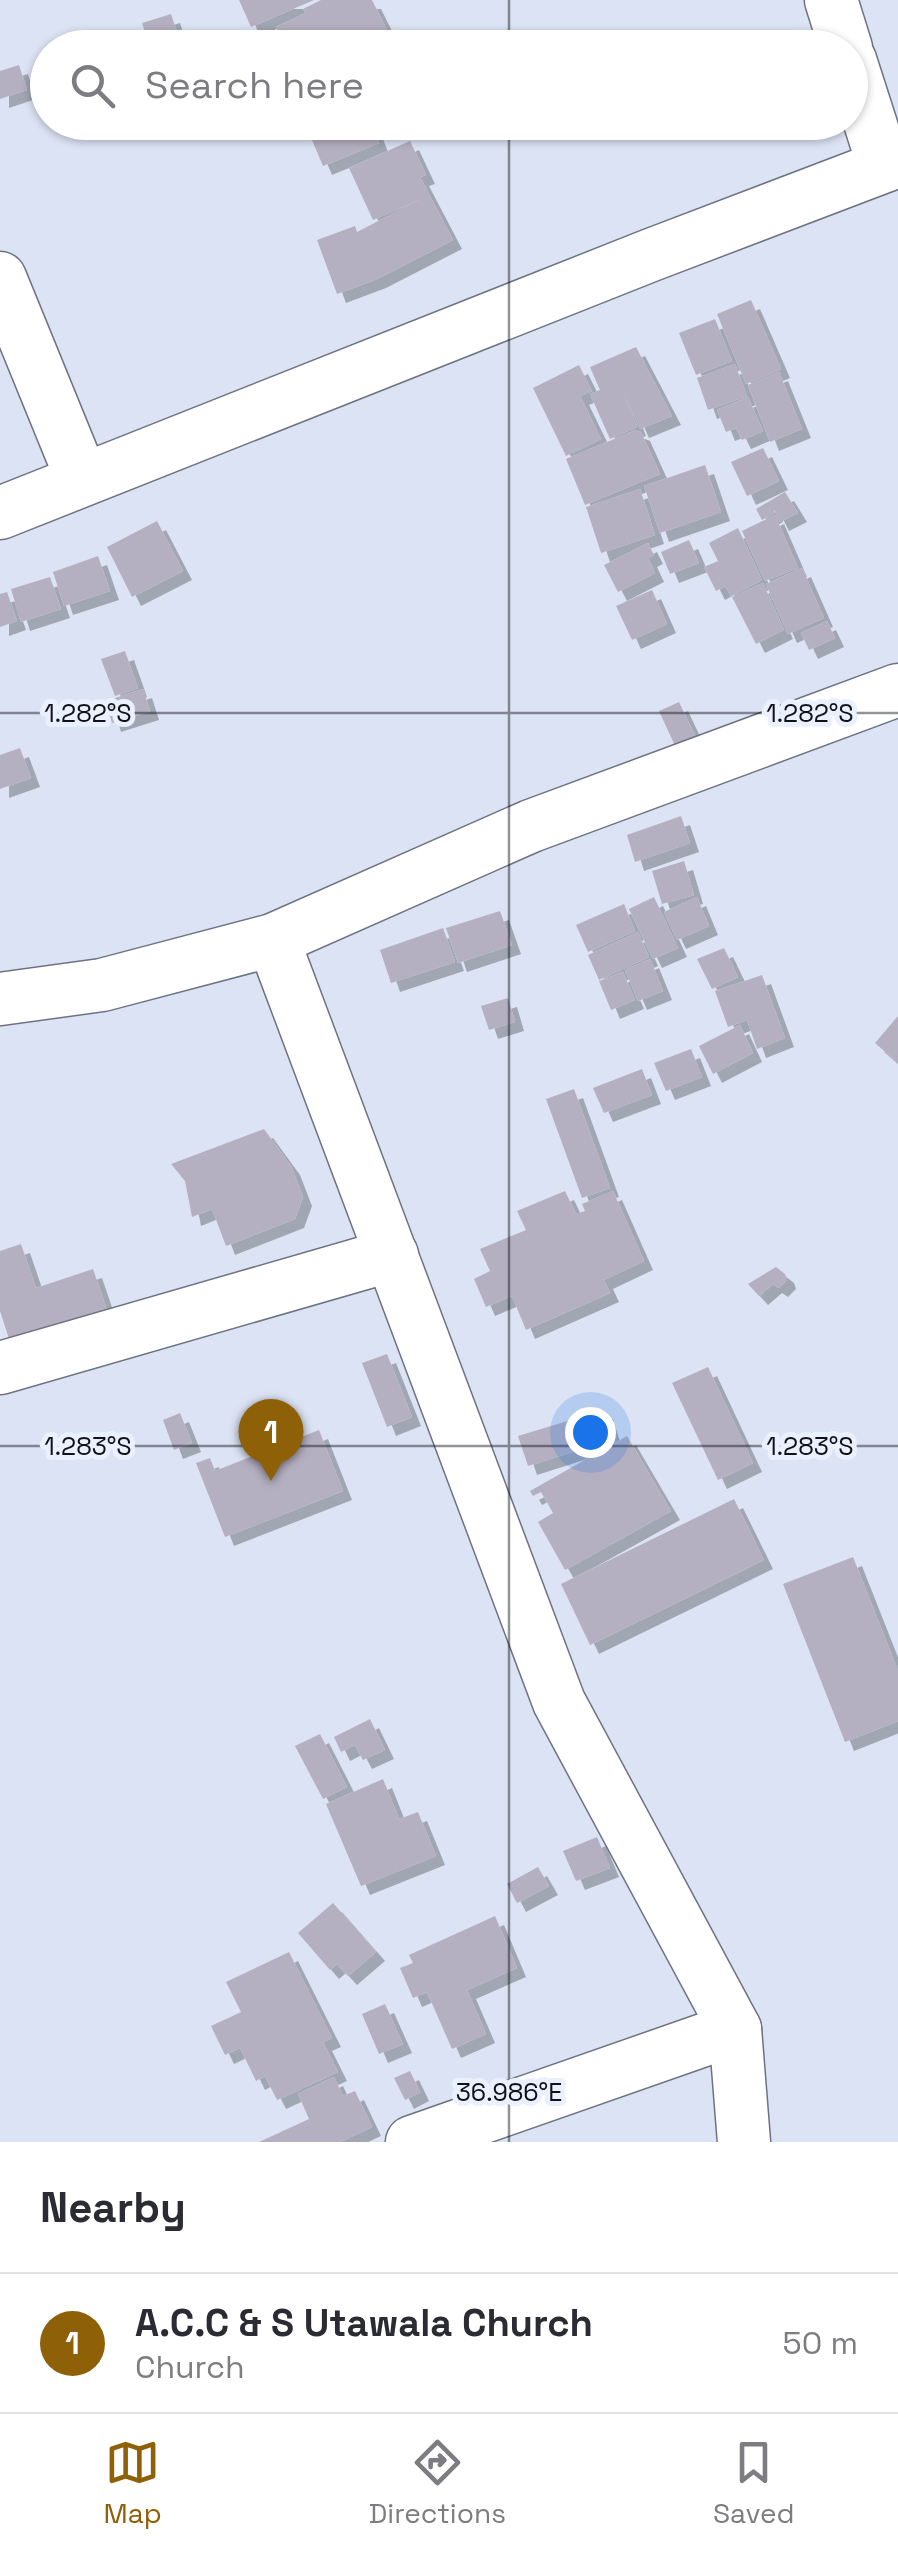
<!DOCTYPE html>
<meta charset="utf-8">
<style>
:root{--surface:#fff;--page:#f7f7f7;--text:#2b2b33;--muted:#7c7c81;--line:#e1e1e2;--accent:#8e6007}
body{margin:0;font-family:"Space Grotesk",sans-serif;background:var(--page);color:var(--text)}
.you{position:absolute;left:590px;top:1432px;width:35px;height:35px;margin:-25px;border:8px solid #fff;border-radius:50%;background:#1a73e8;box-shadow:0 0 0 15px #1a73e833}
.badge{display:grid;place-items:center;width:65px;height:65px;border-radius:50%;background:var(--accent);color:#fff;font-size:32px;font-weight:700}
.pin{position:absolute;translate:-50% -82px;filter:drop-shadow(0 2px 5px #0008)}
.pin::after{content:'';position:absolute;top:52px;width:35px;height:30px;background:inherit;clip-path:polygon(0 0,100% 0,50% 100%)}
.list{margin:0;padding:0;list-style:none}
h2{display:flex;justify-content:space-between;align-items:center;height:130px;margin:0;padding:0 40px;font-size:42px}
h2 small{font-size:32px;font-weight:400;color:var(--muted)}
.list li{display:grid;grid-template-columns:65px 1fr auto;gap:30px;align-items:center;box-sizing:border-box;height:140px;padding:0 40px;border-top:2px solid var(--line)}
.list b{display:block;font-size:38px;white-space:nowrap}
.list p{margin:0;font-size:32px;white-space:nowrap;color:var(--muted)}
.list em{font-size:32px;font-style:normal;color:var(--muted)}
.icon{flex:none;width:55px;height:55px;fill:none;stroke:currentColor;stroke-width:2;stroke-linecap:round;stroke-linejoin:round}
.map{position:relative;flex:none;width:898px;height:2142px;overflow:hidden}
.search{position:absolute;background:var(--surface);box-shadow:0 2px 8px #0004;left:30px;right:30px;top:30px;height:110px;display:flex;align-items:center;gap:25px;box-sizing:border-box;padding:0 35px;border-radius:55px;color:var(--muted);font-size:38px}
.sheet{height:270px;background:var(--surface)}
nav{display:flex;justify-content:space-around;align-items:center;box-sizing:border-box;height:140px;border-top:2px solid var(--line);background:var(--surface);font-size:28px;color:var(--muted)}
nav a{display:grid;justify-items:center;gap:5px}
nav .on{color:var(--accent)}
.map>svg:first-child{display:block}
</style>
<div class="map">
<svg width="898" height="2142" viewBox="0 0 898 2142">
<defs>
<filter id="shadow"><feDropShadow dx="9" dy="9" stdDeviation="0" flood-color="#0004"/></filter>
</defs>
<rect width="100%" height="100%" fill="#dce3f4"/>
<!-- building -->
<g fill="#b5b0c1" filter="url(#shadow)">
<polygon points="239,0 314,0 251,27"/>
<polygon points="321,0 372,0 395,46 286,48 276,27 306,13 303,9"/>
<polygon points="171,14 182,48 150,48 142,23"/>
<polygon points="137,31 143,48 114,48 111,40"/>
<polygon points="19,65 27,90 0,99 0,71"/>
<polygon points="336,122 371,122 379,143 323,166 309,133"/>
<polygon points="410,141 426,175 420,177 453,240 377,279 337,294 317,240 355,226 357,232 423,198 373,220 349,168"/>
<polygon points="751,300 781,369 746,384 717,314"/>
<polygon points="715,319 732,361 696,375 679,333"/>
<polygon points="636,347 672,416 640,429 622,389 637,427 610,439 590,394 600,390 590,367"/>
<polygon points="735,364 747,396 708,410 697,378"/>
<polygon points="579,365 592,391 580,396 601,439 566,456 533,388"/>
<polygon points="779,372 802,429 770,442 748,385"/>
<polygon points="748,397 763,431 742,440 736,428 726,432 717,410"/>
<polygon points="636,430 641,432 660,474 585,505 566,459"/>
<polygon points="763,448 779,481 747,496 731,462"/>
<polygon points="705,465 721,512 660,533 644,486"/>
<polygon points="640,489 655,535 601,553 586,507"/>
<polygon points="785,492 798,513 780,522 774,510 774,513 762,520 756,509"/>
<polygon points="775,515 798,568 765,581 742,531"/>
<polygon points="157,521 183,571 132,597 107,547"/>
<polygon points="738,528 762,580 731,596 725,586 716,591 704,567 718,561 709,543"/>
<polygon points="689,540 699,563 670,574 661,552"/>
<polygon points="648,543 654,555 648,558 655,573 618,592 604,565"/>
<polygon points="98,556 110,591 64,606 53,572"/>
<polygon points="802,568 824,618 788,634 766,584"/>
<polygon points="50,577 61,609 21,622 11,589"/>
<polygon points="763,583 784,630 756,644 732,597"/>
<polygon points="652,590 667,624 632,640 616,606"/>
<polygon points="7,592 17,621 0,627 0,594"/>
<polygon points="827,621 835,638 809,650 801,633"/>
<polygon points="125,651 138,688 115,696 101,659"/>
<polygon points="143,689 150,711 112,723 106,701"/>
<polygon points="679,702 697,740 677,750 659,711"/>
<polygon points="20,748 31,778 0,789 0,755"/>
<polygon points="681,816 690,843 635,862 627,835"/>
<polygon points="684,861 694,895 662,904 652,871"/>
<polygon points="654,897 678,948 653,959 629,909"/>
<polygon points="697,897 709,926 677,940 664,912"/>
<polygon points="624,904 635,931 588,952 576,925"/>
<polygon points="500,911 512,945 458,963 446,928"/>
<polygon points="443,928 455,962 391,983 380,950"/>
<polygon points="638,932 649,957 599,980 588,955"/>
<polygon points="724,948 738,977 712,989 697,959"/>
<polygon points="650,959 663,991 638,1001 625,970"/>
<polygon points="623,972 635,1000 611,1010 599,981"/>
<polygon points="762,975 785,1038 757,1049 747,1020 728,1027 715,991"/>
<polygon points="508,998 515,1022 489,1030 481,1006"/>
<polygon points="898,1016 898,1063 875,1043"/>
<polygon points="740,1025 753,1053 713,1074 699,1046"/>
<polygon points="691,1049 702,1077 666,1091 654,1063"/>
<polygon points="642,1069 652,1095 604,1113 593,1088"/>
<polygon points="574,1089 610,1188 582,1198 546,1099"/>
<polygon points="264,1129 291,1166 303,1197 295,1219 226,1246 212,1209 192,1217 185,1181 171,1164"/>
<polygon points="565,1191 576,1214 585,1211 582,1204 613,1191 644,1261 604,1280 610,1293 526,1330 512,1296 486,1307 474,1279 490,1271 480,1249 526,1230 517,1211"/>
<polygon points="21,1244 36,1288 93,1269 108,1313 11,1345 0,1311 0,1251"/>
<polygon points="776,1267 785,1274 787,1280 779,1288 773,1284 759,1296 748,1284"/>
<polygon points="387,1354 412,1417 387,1427 362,1363"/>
<polygon points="708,1367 753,1463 718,1480 672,1383"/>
<polygon points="604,1410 613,1439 528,1466 518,1436"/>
<polygon points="180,1413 192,1443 174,1450 163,1420"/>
<polygon points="319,1430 343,1491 225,1537 196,1463 210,1458 215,1471"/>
<polygon points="627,1436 671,1511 565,1570 538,1522 553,1513 541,1492 533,1496 530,1491"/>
<polygon points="734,1499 764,1560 590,1645 561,1584"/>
<polygon points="853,1557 898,1671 898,1721 845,1742 783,1584"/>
<polygon points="370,1719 385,1750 363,1760 355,1745 341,1752 334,1737"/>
<polygon points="320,1734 347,1787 323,1799 295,1746"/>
<polygon points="383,1779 399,1819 418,1812 436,1856 361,1886 326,1804"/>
<polygon points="597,1837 610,1868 576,1881 563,1851"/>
<polygon points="538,1867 549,1886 517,1903 507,1884"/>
<polygon points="333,1903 376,1952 348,1976 337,1964 330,1970 298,1933"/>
<polygon points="495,1916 517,1968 467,1990 486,2034 452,2049 427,1992 413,1998 400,1968 413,1963 409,1955"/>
<polygon points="289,1952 332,2038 323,2042 338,2072 277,2100 265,2076 256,2081 240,2048 225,2055 211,2026 241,2012 226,1982"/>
<polygon points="385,2004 403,2044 379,2054 362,2014"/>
<polygon points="410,2071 420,2092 405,2100 394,2078"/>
<polygon points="334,2077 343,2096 355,2091 372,2127 340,2142 259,2142 309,2119 298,2094"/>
</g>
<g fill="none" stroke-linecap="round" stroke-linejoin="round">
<defs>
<g id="street">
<polyline points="831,0 846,48"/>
<polyline points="850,60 884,166"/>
<polyline points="0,278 82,479"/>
<polyline points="0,513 651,255 898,161"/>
<polyline points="273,940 559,1702 735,2029 744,2142"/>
<polyline points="0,999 102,985 273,940 531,826 898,690"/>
<polyline points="0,1368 392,1255"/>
<polyline points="412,2142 735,2029"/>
</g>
</defs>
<!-- street casing -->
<use href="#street" stroke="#6d7382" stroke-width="55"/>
<!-- street -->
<use href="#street" stroke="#fff" stroke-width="52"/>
</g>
<!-- ticks -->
<path fill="none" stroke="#101218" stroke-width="2.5" stroke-opacity="0.45" d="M509 0V48M509 122V2142M0 713H898M0 1446H898"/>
<g font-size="25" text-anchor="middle" fill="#101218" stroke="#eaf0fe" stroke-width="10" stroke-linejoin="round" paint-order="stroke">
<text x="88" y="722">1.282°S</text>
<text x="810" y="722">1.282°S</text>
<text x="88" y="1455">1.283°S</text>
<text x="810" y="1455">1.283°S</text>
<text x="509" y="2101">36.986°E</text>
</g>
</svg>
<div class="you"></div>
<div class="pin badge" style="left:271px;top:1481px">1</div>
<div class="search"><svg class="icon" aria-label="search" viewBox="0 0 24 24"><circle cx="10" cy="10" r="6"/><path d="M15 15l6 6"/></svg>Search here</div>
</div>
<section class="sheet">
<h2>Nearby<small></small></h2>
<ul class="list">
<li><span class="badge">1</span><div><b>A.C.C &amp; S Utawala Church</b><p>Church</p></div><em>50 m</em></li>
</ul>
</section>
<nav>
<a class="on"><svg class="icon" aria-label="map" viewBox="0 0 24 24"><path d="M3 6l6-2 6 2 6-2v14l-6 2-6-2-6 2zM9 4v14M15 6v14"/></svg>Map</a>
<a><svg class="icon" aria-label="directions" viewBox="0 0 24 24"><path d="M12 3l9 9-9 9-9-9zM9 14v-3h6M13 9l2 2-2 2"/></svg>Directions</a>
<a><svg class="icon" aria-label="saved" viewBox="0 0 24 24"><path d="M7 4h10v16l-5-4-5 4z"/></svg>Saved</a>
</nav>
